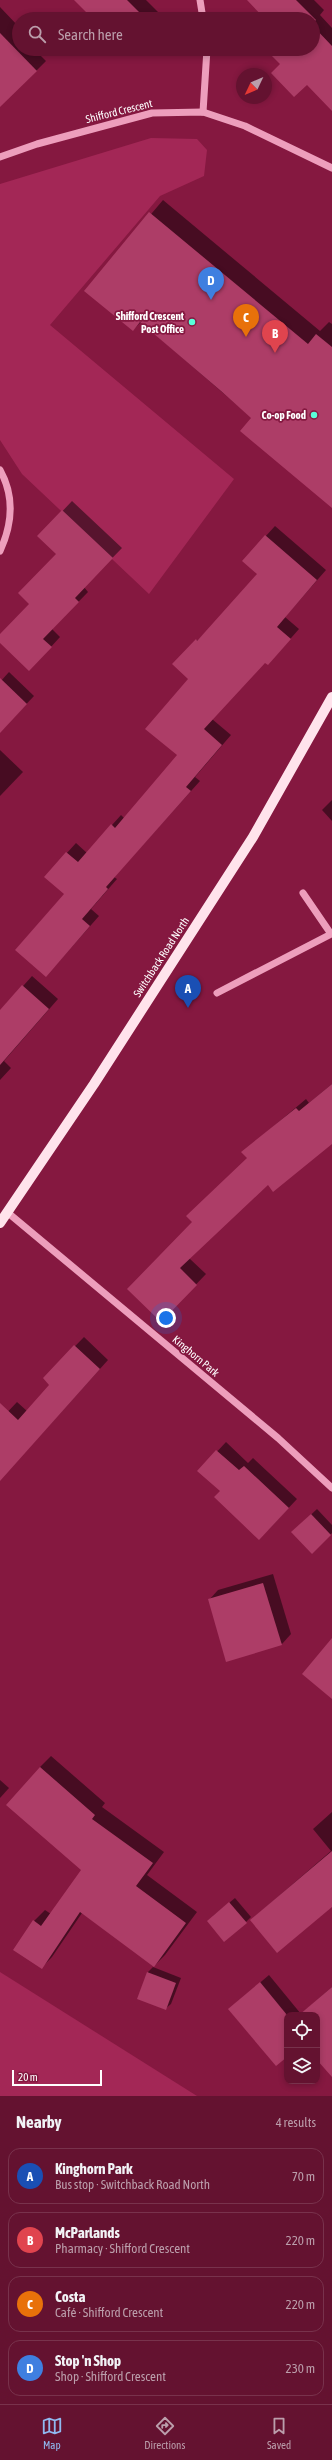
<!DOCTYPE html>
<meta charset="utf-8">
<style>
:root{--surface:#641230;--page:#6c203c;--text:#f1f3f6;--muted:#bb9eab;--line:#78324c;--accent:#90b9f0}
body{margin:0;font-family:"Asap Condensed",sans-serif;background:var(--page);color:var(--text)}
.controls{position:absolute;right:12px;bottom:12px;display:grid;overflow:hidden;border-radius:8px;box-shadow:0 2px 6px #0003}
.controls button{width:36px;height:36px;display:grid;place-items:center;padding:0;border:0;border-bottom:1px solid var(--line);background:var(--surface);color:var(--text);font:20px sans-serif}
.compass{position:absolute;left:236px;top:68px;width:36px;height:36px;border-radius:50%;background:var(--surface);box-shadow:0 2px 6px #0003;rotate:226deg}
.scale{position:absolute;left:12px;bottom:10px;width:90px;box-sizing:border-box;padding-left:4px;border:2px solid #fff;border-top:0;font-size:11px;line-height:14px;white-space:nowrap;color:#fff;-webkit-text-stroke:3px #851840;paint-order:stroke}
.you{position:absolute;left:166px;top:1318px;width:14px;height:14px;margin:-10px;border:3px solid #fff;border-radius:50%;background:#1a73e8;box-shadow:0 0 0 6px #1a73e833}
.badge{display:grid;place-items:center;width:26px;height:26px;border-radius:50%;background:var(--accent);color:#fff;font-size:13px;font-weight:700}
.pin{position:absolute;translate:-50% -33px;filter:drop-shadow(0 1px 2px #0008)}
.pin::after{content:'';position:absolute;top:21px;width:14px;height:12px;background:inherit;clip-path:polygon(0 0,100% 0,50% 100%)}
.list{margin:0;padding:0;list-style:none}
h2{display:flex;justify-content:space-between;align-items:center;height:52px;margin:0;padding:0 16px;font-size:17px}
h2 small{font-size:13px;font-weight:400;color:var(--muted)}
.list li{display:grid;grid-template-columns:26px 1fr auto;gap:12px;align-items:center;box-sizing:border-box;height:56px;margin:0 8px 8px;padding:0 8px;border:1px solid var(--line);border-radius:12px}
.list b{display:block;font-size:15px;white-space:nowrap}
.list p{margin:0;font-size:13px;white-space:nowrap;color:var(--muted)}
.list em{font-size:13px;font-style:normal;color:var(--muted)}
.icon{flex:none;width:22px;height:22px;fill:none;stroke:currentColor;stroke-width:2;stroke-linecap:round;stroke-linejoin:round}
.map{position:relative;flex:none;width:332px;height:2096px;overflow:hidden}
.search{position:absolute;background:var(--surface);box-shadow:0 2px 6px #0003;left:12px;right:12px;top:12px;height:44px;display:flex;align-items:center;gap:10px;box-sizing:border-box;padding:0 14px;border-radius:22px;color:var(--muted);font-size:15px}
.sheet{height:308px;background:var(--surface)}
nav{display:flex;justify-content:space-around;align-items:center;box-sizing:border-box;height:56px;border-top:1px solid var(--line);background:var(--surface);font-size:11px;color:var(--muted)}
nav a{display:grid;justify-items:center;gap:2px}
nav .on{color:var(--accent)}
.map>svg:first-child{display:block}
</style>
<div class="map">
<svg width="332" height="2096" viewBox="0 0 332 2096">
<rect width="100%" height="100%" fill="#851840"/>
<!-- green -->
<g fill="#a32756">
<polygon points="151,138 197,139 207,150 204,176 160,196 50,325 234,479 149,594 22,474 0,440 0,184"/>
<polygon points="0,1972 197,2096 0,2096"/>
</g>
<!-- shadow -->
<g fill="#0007">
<polygon points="87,0 146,0 159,13 153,19 94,19"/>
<polygon points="248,0 314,0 324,10 320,15 332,28 332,109 307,83 281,64 267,49 313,49 313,19 267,19"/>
<polygon points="0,7 19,27 19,49 34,49 46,61 36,71 0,90"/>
<polygon points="163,200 320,331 329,322 332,324 332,498 252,418 141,322 133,330 86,291"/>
<polygon points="72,501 122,548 84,587 88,592 52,629 60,637 39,660 0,642 0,635 30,604 57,554 39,536"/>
<polygon points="275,526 326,570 285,617 299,629 277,654 265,662 212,719 231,735 195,777 200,781 114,877 117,879 91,909 99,916 55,966 66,894 46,876 76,843 87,853 121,815 125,819 179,755 189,679 174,664 207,631 258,574 243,561"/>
<polygon points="9,672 34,696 0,732 0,682"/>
<polygon points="0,750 23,772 0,796"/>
<polygon points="332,800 332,821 322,810"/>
<polygon points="32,976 58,999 4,1061 11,1068 0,1080 0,1012"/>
<polygon points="332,1084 332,1142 268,1183 189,1258 206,1274 161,1321 193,1222 248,1158 243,1152 306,1099 309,1103"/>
<polygon points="84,1337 108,1360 0,1480 0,1420 17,1402 27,1411 51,1385 44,1378"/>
<polygon points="226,1442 248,1463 253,1458 297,1499 268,1530 199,1471"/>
<polygon points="317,1509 332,1525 332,1533 312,1553 298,1527"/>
<polygon points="273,1574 291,1634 282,1644 209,1600 218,1590"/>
<polygon points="51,1756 105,1803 102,1807 164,1852 147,1875 197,1912 165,1955 154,1966 82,1913 52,1957 41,1968 34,1921 45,1910 51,1914 82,1870 40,1767"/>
<polygon points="0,1780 9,1788 0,1798"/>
<polygon points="332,1812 332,1905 251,1920 331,1851 313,1829"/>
<polygon points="235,1898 251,1917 246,1922 213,1916"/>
<polygon points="153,1967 181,1978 171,2004 165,2009 138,1998 148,1972"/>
<polygon points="269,1975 301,2014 332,1987 332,2067 317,2058 317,2015 287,2015 287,2056 229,2009"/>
</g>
<!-- building -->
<g fill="#ad3d67">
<polygon points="74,0 127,0 146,19 93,19"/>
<polygon points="247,0 296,0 316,20 313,23 313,19 265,19"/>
<polygon points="313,26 332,46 332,111 307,85 294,97 271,73 280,64 265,49 313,49"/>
<polygon points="0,33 37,71 0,107"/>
<polygon points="149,212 308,344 316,334 332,347 332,508 240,431 251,418 221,391 140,322 133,331 84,291"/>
<polygon points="62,510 113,558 75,598 79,602 43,639 52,647 29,671 0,643 0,634 29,604 18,593 56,554 37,536"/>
<polygon points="265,535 317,580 277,627 291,639 268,665 265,663 204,729 222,745 186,787 191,791 106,887 108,889 82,919 90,926 46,977 15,950 64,894 44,877 66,852 78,862 111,824 115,828 177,755 145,729 188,679 172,664 196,639 197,641 257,574 242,561"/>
<polygon points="0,678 27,704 0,733"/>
<polygon points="22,985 49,1009 0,1065 0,1010"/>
<polygon points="332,1084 332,1144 273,1192 268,1185 180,1268 197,1285 161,1322 127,1289 192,1222 186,1216 247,1158 241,1152 296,1108 299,1111"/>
<polygon points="74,1345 100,1369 0,1481 0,1403 18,1420 49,1385 43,1378"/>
<polygon points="216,1450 239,1470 244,1466 289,1508 259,1540 214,1497 220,1491 197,1471"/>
<polygon points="311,1514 331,1535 312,1554 291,1532"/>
<polygon points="263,1583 282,1645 226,1662 208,1599"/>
<polygon points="332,1638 332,1699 302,1674"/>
<polygon points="40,1767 95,1815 92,1819 153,1863 136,1886 186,1923 154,1967 80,1912 42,1969 13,1950 33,1920 41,1926 81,1870 6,1805"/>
<polygon points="332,1851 332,1907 277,1953 250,1920"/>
<polygon points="229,1902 247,1923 224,1942 207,1921"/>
<polygon points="147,1972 176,1983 166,2010 137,1999"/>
<polygon points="260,1982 287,2015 287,2057 276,2066 228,2009"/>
<polygon points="332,1987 332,2077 317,2060 317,2015 299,2015"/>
</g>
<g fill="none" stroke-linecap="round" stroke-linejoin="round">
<!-- minor -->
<g stroke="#ed9ebc" stroke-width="7">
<polyline points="200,0 203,19"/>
<polyline points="203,112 207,49"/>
<polyline points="0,157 37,144 152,113 203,112 245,126 332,168"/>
<path d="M0 470C15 497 12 525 0 551"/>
<polyline points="217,993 331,934 303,893"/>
<polyline points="7,1212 278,1438 332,1488"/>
</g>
<!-- major -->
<polyline stroke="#ffe3ec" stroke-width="10" points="0,1223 94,1084 253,837 332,697"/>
</g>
<!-- markers -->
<g fill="#59ffda" stroke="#851840" stroke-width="1.5">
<circle cx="192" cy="322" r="4"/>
<circle cx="314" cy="415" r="4"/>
</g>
<g text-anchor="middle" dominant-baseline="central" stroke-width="3.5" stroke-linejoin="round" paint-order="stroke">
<!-- street labels -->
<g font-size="11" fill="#fff" stroke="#851840">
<text transform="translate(119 111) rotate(-14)">Shifford Crescent</text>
<text transform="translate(161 957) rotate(-57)">Switchback Road North</text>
<text transform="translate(196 1356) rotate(40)">Kinghorn Park</text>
</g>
<!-- poi labels -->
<g font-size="11" font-weight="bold" fill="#fff" stroke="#851840" text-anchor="end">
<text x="184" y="316">Shifford Crescent<tspan x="184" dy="13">Post Office</tspan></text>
<text x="306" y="415">Co-op Food</text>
</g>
</g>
</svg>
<div class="controls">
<button><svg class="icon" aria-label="locate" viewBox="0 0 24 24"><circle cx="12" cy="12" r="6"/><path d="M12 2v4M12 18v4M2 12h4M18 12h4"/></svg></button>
<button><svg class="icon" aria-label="layers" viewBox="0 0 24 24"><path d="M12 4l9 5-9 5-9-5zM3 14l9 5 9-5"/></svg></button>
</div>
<svg class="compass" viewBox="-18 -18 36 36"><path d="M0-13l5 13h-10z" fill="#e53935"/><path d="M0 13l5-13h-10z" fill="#bb9eab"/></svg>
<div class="scale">20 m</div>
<div class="you"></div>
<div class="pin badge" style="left:188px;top:1008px;background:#1a4fb4">A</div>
<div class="pin badge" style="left:275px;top:353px;background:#e0444e">B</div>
<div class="pin badge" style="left:246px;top:337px;background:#e8710a">C</div>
<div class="pin badge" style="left:211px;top:300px;background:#3f7fe0">D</div>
<div class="search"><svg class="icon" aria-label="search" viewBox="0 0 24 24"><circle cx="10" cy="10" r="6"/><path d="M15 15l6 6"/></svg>Search here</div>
</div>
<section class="sheet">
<h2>Nearby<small>4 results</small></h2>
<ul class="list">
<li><span class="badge" style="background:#1a4fb4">A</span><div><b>Kinghorn Park</b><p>Bus stop · Switchback Road North</p></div><em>70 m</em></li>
<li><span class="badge" style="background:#e0444e">B</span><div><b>McParlands</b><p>Pharmacy · Shifford Crescent</p></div><em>220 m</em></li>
<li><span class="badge" style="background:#e8710a">C</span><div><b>Costa</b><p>Café · Shifford Crescent</p></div><em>220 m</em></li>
<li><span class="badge" style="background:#3f7fe0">D</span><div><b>Stop 'n Shop</b><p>Shop · Shifford Crescent</p></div><em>230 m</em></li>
</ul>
</section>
<nav>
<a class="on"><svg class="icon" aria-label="map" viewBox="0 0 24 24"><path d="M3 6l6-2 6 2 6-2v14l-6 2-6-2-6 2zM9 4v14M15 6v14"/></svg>Map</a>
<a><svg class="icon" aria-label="directions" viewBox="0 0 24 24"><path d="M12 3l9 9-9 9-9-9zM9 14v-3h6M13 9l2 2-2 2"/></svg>Directions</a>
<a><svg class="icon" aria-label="saved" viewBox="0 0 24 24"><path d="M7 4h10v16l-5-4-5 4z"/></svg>Saved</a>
</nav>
